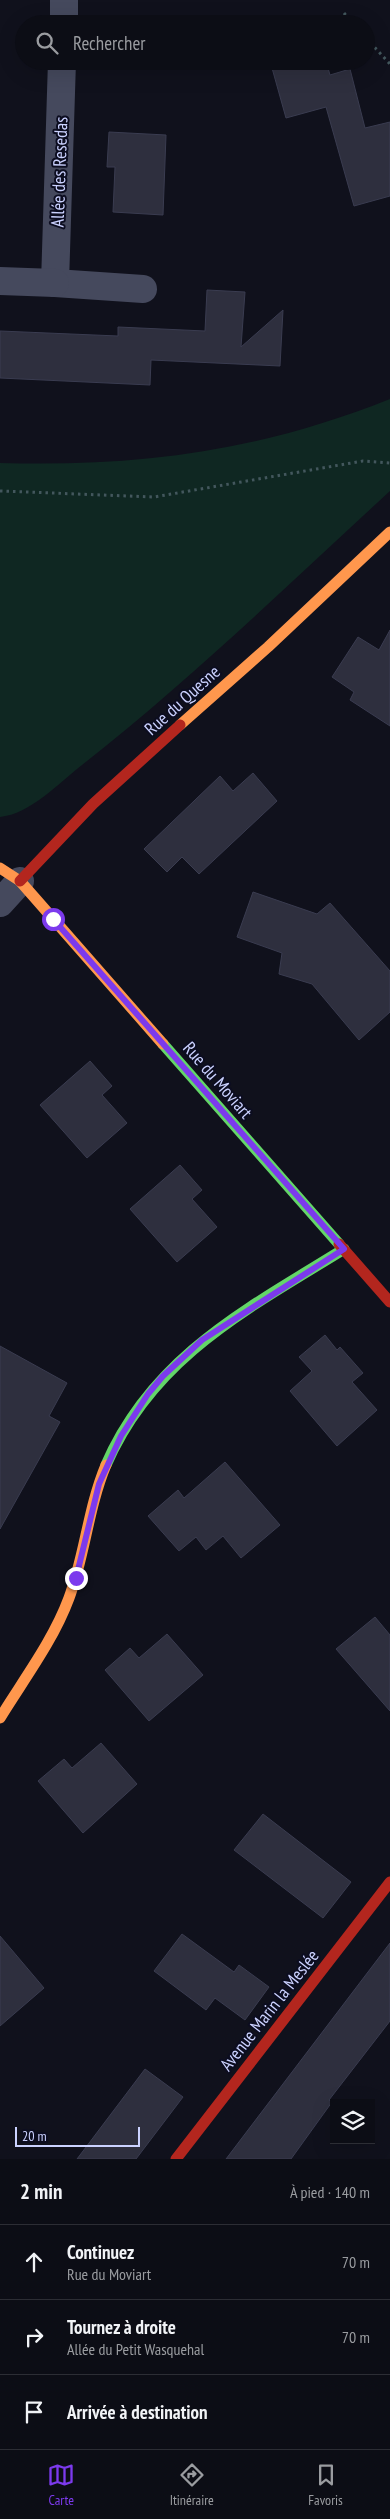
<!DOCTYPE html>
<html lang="fr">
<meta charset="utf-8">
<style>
:root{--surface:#0c0d15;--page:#15161e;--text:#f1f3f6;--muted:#9a9ca0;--line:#2c2d34;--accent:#7c3aed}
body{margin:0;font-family:"PT Sans Narrow",sans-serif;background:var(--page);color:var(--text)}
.controls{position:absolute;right:15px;bottom:15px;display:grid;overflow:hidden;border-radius:0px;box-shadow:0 5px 20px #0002}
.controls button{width:45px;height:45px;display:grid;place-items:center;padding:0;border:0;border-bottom:1px solid var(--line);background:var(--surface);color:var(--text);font:25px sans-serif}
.scale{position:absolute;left:15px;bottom:12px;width:125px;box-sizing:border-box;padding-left:5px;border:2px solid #cbd2ff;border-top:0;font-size:14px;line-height:18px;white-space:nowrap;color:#cbd2ff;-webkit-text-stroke:4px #0c0d20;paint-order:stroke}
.stop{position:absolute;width:15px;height:15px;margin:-11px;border:4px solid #7c3aed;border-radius:50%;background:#fff}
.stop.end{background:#7c3aed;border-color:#fff;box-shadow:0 1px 5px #0008}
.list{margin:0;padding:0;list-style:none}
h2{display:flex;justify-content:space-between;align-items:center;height:65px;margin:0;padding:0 20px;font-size:21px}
h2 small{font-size:16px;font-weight:400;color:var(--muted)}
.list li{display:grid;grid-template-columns:32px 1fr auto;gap:15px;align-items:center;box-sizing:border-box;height:75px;padding:0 20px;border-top:1px solid var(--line)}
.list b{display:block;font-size:19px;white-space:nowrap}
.list p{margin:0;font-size:16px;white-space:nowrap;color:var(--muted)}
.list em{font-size:16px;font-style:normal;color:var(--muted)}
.icon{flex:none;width:28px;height:28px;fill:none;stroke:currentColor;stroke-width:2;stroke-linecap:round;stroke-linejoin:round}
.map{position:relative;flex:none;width:390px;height:2159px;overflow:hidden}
.search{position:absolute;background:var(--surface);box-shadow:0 5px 20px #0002;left:15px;right:15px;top:15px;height:55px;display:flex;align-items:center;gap:12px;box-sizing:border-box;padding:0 18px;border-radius:28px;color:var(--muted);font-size:19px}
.sheet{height:290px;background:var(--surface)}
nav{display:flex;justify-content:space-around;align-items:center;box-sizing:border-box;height:70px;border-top:1px solid var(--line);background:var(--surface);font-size:14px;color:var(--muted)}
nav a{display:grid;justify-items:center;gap:2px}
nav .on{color:var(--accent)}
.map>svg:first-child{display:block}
</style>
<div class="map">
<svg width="390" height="2159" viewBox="0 0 390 2159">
<rect width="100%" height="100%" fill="#10111c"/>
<!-- green -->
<path fill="#0f2722" d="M390 399V491C289 584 190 680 82 765 59 783 30 814 0 817V463C139 467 260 451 390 399Z"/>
<!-- building -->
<g fill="#2e2f3e" stroke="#3a3c50">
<polygon points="295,61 326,61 330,75 350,69 365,128 390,122 390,196 354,206 326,107 286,118 272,68"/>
<polygon points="109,132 166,135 163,215 113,212 115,167 107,167"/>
<polygon points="207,290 245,292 241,347 283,310 280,366 151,360 150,385 0,378 0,331 118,336 118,327 205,331"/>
<polygon points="390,630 390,726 350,700 354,692 332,677 358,637 379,650"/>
<polygon points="253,773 277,801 199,874 182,857 167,872 144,849 220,776 233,791"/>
<polygon points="253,892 317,914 330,903 390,971 390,1012 359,1040 312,984 279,974 282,953 237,937"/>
<polygon points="90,1061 112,1086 102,1095 127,1123 87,1158 40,1105"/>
<polygon points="180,1165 202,1190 192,1199 217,1227 177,1262 130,1209"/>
<polygon points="325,1335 337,1350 340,1347 363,1373 352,1382 377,1410 337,1446 290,1391 312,1371 299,1357"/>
<polygon points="0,1346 67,1383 49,1416 60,1422 0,1529"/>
<polygon points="225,1462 280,1525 241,1558 223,1536 206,1550 196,1537 179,1551 148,1516 178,1490 184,1498"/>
<polygon points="375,1617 390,1635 390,1711 336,1649"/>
<polygon points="167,1634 203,1675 149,1721 105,1670 130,1648 139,1658"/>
<polygon points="101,1743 137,1784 83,1833 38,1781 64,1759 72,1768"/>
<polygon points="263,1814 351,1882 323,1918 234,1850"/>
<polygon points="182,1934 234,1972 239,1965 269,1987 245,2020 215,1998 206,2010 154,1971"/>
<polygon points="0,1936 44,1988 0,2026"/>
<polygon points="390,1943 390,2021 329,2100 332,2102 291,2159 226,2159"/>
<polygon points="145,2069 183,2097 136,2159 77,2159"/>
</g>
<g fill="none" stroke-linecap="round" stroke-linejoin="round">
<!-- path -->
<g stroke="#43575d" stroke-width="3" stroke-dasharray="2.5 4" stroke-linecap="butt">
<polyline points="344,13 353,24"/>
<polyline points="366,38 390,64"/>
<polyline points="0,491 154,497 363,461 390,463"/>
</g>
<!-- street -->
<g stroke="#45495d" stroke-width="28">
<polyline points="64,24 64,0"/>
<polyline points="62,61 55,283 143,289"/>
<polyline points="0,281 55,283"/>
<polyline points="0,903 20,881"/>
</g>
<!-- fast -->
<g stroke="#63d668" stroke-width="11">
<polyline points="163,1044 339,1244"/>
<path d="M106 1465C153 1356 249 1308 344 1249"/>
</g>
<!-- slow -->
<g stroke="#ff974d" stroke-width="11">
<polyline points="180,725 268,647 390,532"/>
<polyline points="0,868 20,881 163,1044"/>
<path d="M0 1718C24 1679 53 1641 69 1598 85 1555 88 1508 106 1465"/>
</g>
<!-- jam -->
<g stroke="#b3261e" stroke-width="11">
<polyline points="20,881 93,804 180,725"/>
<polyline points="339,1244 390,1302"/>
<polyline points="176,2159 390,1882"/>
</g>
</g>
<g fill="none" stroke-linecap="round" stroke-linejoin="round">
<!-- route -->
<polyline stroke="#7c3aed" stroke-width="6" points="53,919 344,1249 202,1340 163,1376 148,1394 121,1436 99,1484 76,1578"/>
</g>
<g text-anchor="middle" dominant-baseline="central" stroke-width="4" stroke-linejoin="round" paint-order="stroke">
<!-- street labels -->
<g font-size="18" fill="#cbd2ff" stroke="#0c0d20">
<text transform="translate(59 172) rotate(-88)">Allée des Resedas</text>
<text transform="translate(182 700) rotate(-42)">Rue du Quesne</text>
<text transform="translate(218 1080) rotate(49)">Rue du Moviart</text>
<text transform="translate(269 2010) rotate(-52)">Avenue Marin la Meslée</text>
</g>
</g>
</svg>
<div class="controls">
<button><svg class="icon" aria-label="layers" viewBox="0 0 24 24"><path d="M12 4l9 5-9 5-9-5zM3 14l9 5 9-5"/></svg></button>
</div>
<div class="scale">20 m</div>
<div class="stop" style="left:53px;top:919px"></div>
<div class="stop end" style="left:76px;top:1578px"></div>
<div class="search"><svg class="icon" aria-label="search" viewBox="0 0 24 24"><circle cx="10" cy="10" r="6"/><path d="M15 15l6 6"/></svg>Rechercher</div>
</div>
<section class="sheet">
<h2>2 min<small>À pied · 140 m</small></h2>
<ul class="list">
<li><svg class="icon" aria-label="ahead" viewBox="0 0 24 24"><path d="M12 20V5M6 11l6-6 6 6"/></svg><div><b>Continuez</b><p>Rue du Moviart</p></div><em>70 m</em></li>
<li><svg class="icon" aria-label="right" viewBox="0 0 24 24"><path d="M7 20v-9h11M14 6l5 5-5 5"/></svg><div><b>Tournez à droite</b><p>Allée du Petit Wasquehal</p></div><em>70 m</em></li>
<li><svg class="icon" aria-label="arrive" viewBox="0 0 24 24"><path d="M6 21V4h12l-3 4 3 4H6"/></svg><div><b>Arrivée à destination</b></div></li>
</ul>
</section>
<nav>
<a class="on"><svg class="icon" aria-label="map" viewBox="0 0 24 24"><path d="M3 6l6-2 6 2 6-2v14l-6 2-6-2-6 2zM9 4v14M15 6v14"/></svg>Carte</a>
<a><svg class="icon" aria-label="directions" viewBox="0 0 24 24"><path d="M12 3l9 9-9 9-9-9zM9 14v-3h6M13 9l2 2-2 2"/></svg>Itinéraire</a>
<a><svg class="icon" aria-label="saved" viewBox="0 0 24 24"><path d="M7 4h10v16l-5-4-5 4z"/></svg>Favoris</a>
</nav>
